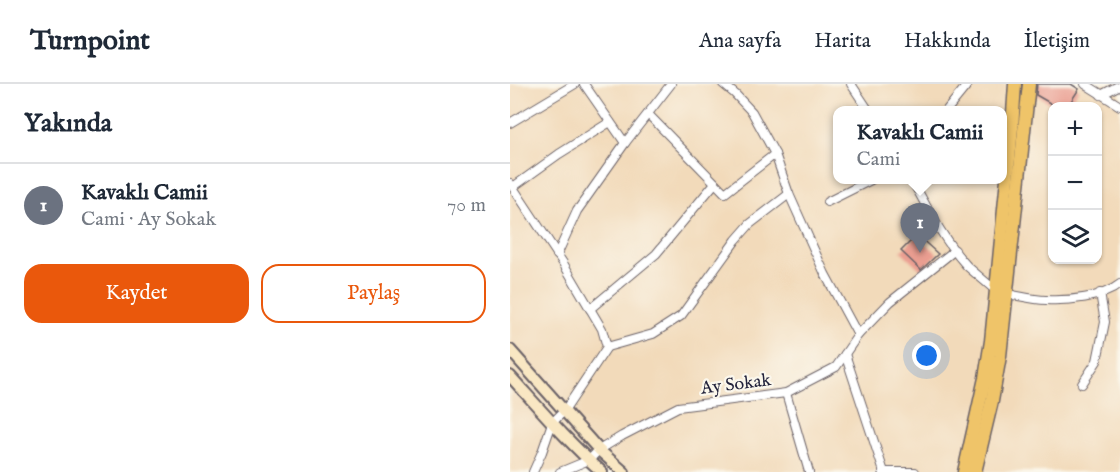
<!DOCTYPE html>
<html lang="tr">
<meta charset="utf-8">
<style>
:root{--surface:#fff;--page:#f2f2f3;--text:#1f2937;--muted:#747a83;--line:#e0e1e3;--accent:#ea580c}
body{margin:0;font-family:"IM FELL English",serif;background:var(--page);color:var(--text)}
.controls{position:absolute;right:18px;top:18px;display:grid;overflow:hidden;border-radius:12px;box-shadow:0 2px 4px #0004}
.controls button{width:54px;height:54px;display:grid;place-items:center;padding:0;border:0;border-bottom:2px solid var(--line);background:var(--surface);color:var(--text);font:30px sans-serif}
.you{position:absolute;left:417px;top:272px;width:21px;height:21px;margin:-15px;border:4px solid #fff;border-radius:50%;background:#1a73e8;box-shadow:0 0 0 9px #1a73e833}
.badge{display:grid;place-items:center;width:39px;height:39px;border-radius:50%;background:var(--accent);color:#fff;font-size:20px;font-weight:700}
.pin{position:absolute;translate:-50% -50px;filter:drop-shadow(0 2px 3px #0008)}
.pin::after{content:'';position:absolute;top:32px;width:21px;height:18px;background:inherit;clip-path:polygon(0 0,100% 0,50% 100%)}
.popup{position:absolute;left:323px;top:22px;width:174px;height:78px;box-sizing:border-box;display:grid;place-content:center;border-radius:12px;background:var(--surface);filter:drop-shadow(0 2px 4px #0005);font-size:20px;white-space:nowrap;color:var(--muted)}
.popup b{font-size:22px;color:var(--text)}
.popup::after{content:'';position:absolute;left:50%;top:100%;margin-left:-12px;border:12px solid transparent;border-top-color:var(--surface)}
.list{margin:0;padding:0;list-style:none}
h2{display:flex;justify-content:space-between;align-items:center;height:78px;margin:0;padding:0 24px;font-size:26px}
h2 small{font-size:20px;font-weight:400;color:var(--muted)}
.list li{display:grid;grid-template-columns:39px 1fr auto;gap:18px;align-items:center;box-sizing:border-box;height:84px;padding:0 24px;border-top:2px solid var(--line)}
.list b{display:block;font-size:22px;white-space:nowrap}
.list p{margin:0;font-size:20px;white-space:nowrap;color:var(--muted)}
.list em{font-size:20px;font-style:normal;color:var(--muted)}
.actions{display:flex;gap:12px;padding:18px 24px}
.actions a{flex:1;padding:14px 0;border:2px solid var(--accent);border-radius:18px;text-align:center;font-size:21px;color:var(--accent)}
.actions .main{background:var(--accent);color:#fff}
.icon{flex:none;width:33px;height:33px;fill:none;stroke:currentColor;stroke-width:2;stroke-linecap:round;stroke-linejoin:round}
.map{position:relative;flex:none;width:610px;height:388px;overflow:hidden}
header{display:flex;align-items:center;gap:36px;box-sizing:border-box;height:84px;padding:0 30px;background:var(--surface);border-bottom:2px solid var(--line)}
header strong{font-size:28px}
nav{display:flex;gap:33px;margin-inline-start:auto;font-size:21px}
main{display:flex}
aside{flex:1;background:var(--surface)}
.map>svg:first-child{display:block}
</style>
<header>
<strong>Turnpoint</strong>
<nav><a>Ana sayfa</a><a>Harita</a><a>Hakkında</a><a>İletişim</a></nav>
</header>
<main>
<aside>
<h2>Yakında<small></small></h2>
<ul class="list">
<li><span class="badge" style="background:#6b7280">1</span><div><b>Kavaklı Camii</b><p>Cami · Ay Sokak</p></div><em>70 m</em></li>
</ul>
<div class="actions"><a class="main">Kaydet</a><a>Paylaş</a></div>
</aside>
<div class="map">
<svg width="610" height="388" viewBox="0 0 610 388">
<rect width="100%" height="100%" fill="#fbf7ec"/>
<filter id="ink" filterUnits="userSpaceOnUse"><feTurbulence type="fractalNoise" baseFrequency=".0167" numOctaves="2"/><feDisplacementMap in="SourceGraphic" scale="12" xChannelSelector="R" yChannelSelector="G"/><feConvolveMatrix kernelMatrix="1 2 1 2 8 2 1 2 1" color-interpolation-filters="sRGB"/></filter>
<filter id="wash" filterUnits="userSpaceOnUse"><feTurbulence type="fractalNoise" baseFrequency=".008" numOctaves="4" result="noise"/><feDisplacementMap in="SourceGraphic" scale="24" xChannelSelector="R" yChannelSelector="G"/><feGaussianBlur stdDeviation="1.35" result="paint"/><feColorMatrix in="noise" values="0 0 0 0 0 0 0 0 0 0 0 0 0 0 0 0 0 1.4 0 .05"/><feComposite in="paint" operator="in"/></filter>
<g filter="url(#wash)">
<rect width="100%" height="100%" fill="#f2daba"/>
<g id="blocks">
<!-- building -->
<g fill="#ea9e91">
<polygon points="527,0 561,0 569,5 558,22 545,22 526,11"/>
<polygon points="407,151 428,170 411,186 391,167"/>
</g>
</g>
</g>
<g filter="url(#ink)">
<use href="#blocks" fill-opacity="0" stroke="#6b6267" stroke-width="1.5"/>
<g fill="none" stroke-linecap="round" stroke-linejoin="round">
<defs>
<g id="minor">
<polyline points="74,0 115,59"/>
<polyline points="213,0 225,10 242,28 265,70 279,110 315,190 348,251"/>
<polyline points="341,0 359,27"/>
<polyline points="575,0 610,22"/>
<polyline points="591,11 610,1"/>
<polyline points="436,27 458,0"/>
<polyline points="138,30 215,109 265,70"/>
<polyline points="0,39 65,0"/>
<path d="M402 96C418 125 434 157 457 182 466 190 476 198 485 206"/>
<polyline points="0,99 53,179 92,245 97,263 55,326 42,339 32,368 23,388"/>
<polyline points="3,103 49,70 100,38"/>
<polyline points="317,118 361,96"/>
<polyline points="47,171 67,127 115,59 161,0"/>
<path d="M497 210C510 212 523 216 536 216 558 217 593 214 610 200"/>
<polyline points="80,225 146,170 205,99"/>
<polyline points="97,263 143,250 171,232 226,156 240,140 279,110"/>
<polyline points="335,270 374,388"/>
<polyline points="572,300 587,277 595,238 590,209"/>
<polyline points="276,309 299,388"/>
<polyline points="50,388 79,376 89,366 112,352 168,323 276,309 326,283 348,251 380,218 445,166"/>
<polyline points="373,388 405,388"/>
</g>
<g id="secondary">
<polyline points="0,266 89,366 114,388"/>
<path d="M0 292C30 325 59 359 92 388"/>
</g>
<g id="primary">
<polyline points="454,388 475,294 481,257 502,44 505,0"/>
<polyline points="465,388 482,317 490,272 519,0"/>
</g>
</defs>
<!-- minor casing -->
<use href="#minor" stroke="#6b6267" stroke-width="10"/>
<!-- secondary casing -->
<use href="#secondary" stroke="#6b6267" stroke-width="14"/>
<!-- primary casing -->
<use href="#primary" stroke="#6b6267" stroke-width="15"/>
<!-- minor -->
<use href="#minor" stroke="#fff" stroke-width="8"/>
<!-- secondary -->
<use href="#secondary" stroke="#f9e7c3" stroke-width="10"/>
<!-- primary -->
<use href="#primary" stroke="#efc469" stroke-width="12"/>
</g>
</g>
<g text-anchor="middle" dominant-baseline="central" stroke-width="4.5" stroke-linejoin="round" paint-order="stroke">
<!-- street labels -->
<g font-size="18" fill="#22223b" stroke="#fbf7ec">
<text transform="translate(226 301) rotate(-7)">Ay Sokak</text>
</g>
</g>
</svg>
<div class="controls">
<button>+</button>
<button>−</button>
<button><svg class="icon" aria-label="layers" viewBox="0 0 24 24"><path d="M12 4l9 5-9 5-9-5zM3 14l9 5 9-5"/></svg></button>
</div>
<div class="you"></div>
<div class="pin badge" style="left:410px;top:169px;background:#6b7280">1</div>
<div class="popup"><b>Kavaklı Camii</b>Cami</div>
</div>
</main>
